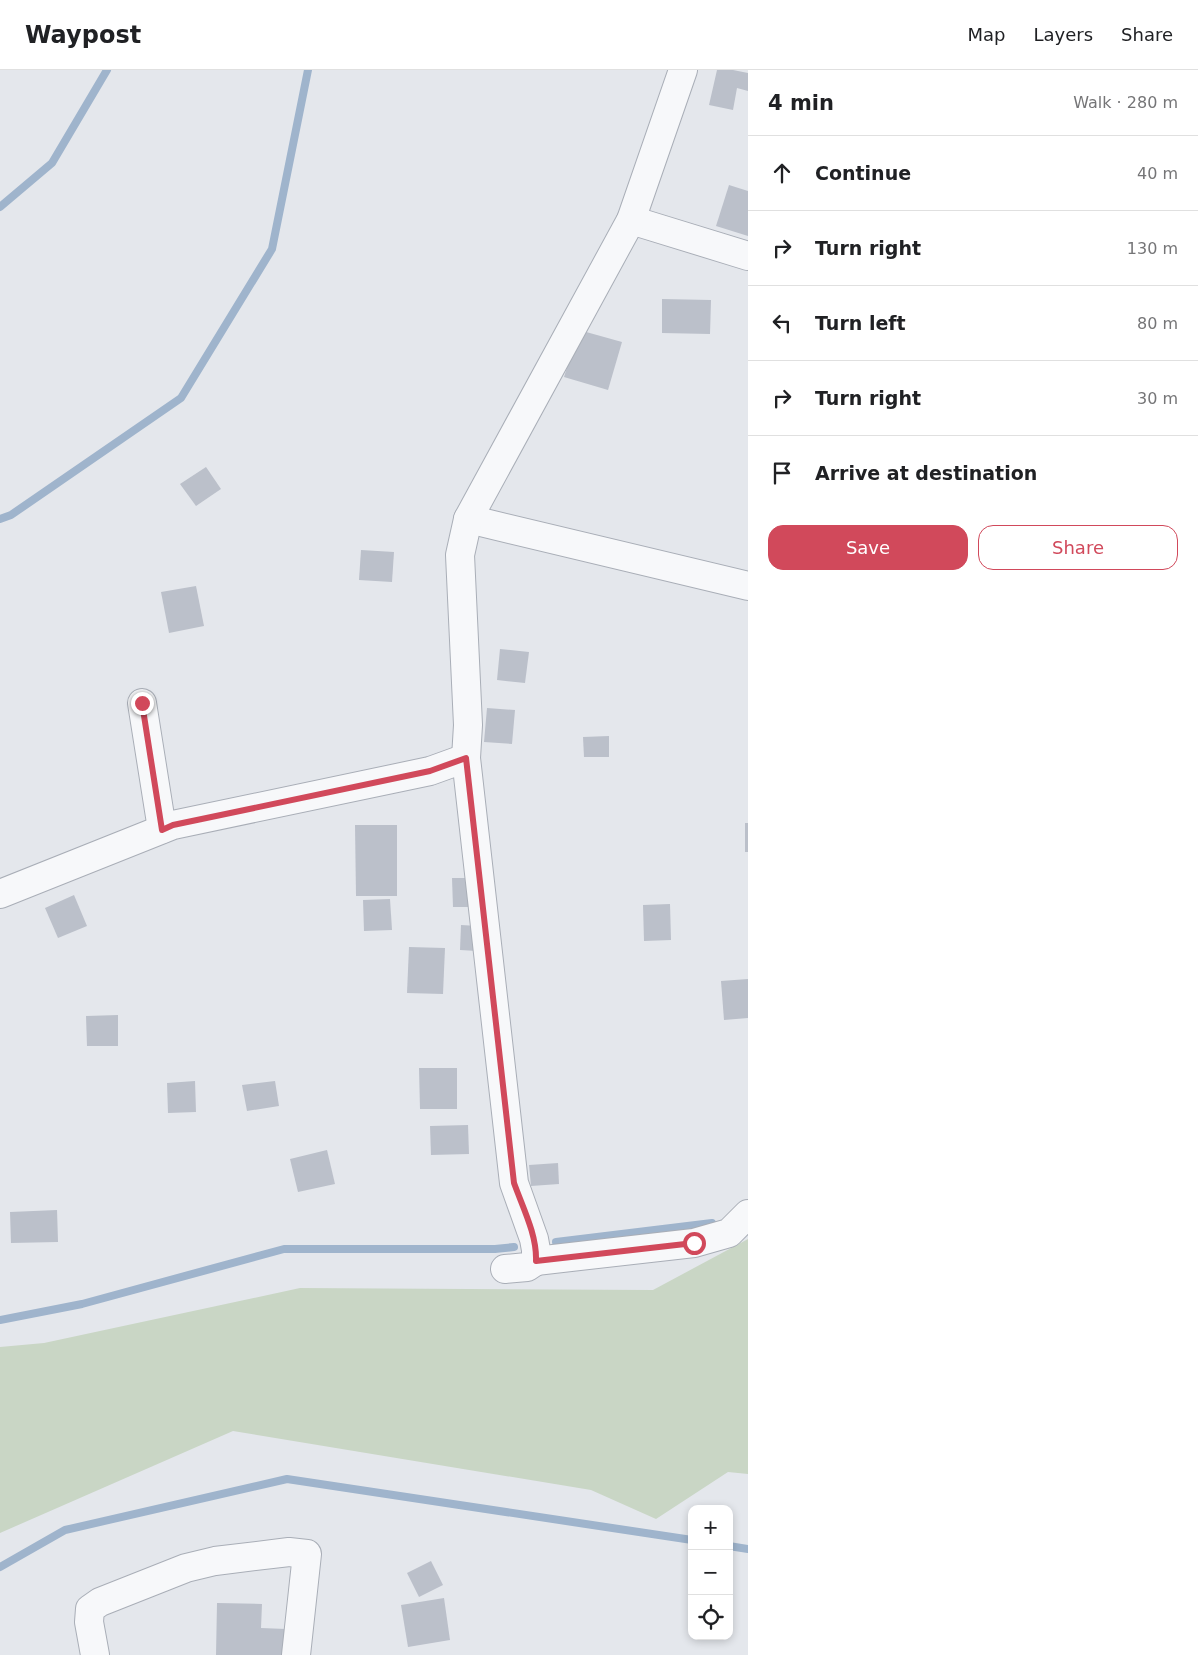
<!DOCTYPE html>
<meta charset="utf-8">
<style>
:root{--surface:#fff;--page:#f6f6f6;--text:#202124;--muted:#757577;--line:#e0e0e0;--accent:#d1495b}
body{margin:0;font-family:"DejaVu Sans",sans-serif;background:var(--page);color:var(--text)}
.controls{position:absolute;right:15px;bottom:15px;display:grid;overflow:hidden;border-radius:10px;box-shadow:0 2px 8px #0003}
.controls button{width:45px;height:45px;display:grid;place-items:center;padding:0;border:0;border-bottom:1px solid var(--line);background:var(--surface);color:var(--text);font:25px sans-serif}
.stop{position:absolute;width:15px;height:15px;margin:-11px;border:4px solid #d1495b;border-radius:50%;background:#fff}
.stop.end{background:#d1495b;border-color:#fff;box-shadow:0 1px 5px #0008}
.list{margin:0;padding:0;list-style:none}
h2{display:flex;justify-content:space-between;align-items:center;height:65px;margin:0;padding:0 20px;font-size:21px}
h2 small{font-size:16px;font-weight:400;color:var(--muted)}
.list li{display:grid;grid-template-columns:32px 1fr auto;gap:15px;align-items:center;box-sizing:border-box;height:75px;padding:0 20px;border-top:1px solid var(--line)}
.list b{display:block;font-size:19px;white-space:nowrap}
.list em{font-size:16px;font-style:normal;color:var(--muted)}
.actions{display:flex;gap:10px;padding:15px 20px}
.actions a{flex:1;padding:11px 0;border:1px solid var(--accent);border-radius:15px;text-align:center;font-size:18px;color:var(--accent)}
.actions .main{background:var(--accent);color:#fff}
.icon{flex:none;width:28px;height:28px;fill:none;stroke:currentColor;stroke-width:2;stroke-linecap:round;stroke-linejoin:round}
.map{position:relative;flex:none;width:748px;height:1585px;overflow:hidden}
header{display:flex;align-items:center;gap:30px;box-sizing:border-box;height:70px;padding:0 25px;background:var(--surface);border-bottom:1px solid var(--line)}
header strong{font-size:24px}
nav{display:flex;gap:28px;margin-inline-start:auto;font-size:18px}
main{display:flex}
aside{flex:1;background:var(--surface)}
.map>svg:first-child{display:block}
</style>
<header>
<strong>Waypost</strong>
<nav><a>Map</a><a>Layers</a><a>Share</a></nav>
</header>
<main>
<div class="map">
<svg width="748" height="1585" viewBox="0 0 748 1585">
<rect width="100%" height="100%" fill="#e4e7ec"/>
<!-- green -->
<polygon fill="#c9d6c5" points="748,1169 748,1404 728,1402 656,1449 591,1420 233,1361 0,1463 0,1277 44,1273 300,1218 653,1220"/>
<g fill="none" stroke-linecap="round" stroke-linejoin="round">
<!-- stream -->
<g stroke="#9fb4cc" stroke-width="8">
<polyline points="0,137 52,93 107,0"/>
<polyline points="0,449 11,445 181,328 272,179 308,0"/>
<polyline points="556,1172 712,1153"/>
<polyline points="0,1250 82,1234 284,1179 495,1179 514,1177"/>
<polyline points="729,1476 748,1479"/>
<polyline points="0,1497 65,1460 287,1409 692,1470"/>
</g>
</g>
<!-- building -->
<g fill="#bbc0ca">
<polygon points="717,0 733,0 748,3 748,21 737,18 733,40 709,35"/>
<polygon points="729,115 748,121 748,166 716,156"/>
<polygon points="662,229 711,230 710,264 662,263"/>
<polygon points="579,260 622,272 608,320 564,307"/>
<polygon points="206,397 221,419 196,436 180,414"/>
<polygon points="361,480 394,482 392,512 359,510"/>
<polygon points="196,516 204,556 169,563 161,522"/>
<polygon points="500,579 529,582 525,613 497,610"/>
<polygon points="487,638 515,640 512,674 484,672"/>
<polygon points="609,666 609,687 584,687 583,667"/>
<rect x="745" y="753" width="3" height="29"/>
<polygon points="355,755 397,755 397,826 356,826"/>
<polygon points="452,808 472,808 473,837 453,837"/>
<polygon points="74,825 87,856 58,868 45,838"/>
<polygon points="390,829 392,860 364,861 363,830"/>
<polygon points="670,834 671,870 644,871 643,835"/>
<polygon points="461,855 478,856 477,881 460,880"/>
<polygon points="409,877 445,878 443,924 407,923"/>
<polygon points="748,909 748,948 724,950 721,911"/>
<polygon points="118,945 118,976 87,976 86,946"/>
<polygon points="419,998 457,998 457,1039 420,1039"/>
<polygon points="195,1011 196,1042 168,1043 167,1013"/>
<polygon points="275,1011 279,1036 247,1041 242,1015"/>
<polygon points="468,1055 469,1084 431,1085 430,1056"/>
<polygon points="327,1080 335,1114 298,1122 290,1089"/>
<polygon points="558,1093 559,1114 531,1116 529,1095"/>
<polygon points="57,1140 58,1172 11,1173 10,1142"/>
<polygon points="431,1491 443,1515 419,1527 407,1503"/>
<polygon points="444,1528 450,1570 408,1577 401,1535"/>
<polygon points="217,1533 262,1534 261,1558 286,1559 285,1585 216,1585"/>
</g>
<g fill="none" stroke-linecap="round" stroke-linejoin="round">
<defs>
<g id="minor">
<polyline points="631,150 748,186"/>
<polyline points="468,449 748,516"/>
<polyline points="142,633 162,759"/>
<polyline points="0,824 173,755 430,701 466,688"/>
<polyline points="536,1191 694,1173 729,1163 748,1144"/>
<polyline points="505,1199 527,1197 536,1191 536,1180 534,1169 514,1113 466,688 468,655 460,485 468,449 631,150 683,0"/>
<polyline points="95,1585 89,1552 90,1539 100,1532 186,1498 215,1491 289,1482 307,1484 296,1585"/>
</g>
</defs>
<!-- minor casing -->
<use href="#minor" stroke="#a9aeb7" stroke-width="30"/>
<!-- minor -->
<use href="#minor" stroke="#f7f8fa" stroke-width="28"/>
</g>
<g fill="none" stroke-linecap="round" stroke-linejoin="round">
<!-- route -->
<path stroke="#d1495b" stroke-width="6" d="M142 633 162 760 173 755 430 701 466 688 514 1113C523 1138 537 1165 536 1191L694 1173"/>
</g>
</svg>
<div class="controls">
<button>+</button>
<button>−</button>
<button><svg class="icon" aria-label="locate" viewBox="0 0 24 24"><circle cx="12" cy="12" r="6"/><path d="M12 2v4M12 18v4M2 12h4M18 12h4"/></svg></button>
</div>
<div class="stop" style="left:694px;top:1173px"></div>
<div class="stop end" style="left:142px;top:633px"></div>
</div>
<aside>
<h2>4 min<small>Walk · 280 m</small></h2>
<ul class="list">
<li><svg class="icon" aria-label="ahead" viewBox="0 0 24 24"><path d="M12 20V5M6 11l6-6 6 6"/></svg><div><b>Continue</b></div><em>40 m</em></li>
<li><svg class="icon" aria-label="right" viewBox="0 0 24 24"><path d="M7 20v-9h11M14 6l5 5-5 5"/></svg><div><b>Turn right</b></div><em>130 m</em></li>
<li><svg class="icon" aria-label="left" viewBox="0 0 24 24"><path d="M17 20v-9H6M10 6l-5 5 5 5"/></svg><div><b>Turn left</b></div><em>80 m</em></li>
<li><svg class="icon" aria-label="right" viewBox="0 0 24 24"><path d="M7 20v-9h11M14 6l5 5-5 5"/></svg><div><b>Turn right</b></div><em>30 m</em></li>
<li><svg class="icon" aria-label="arrive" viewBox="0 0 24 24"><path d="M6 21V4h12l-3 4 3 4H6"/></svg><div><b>Arrive at destination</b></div></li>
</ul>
<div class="actions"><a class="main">Save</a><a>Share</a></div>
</aside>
</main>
